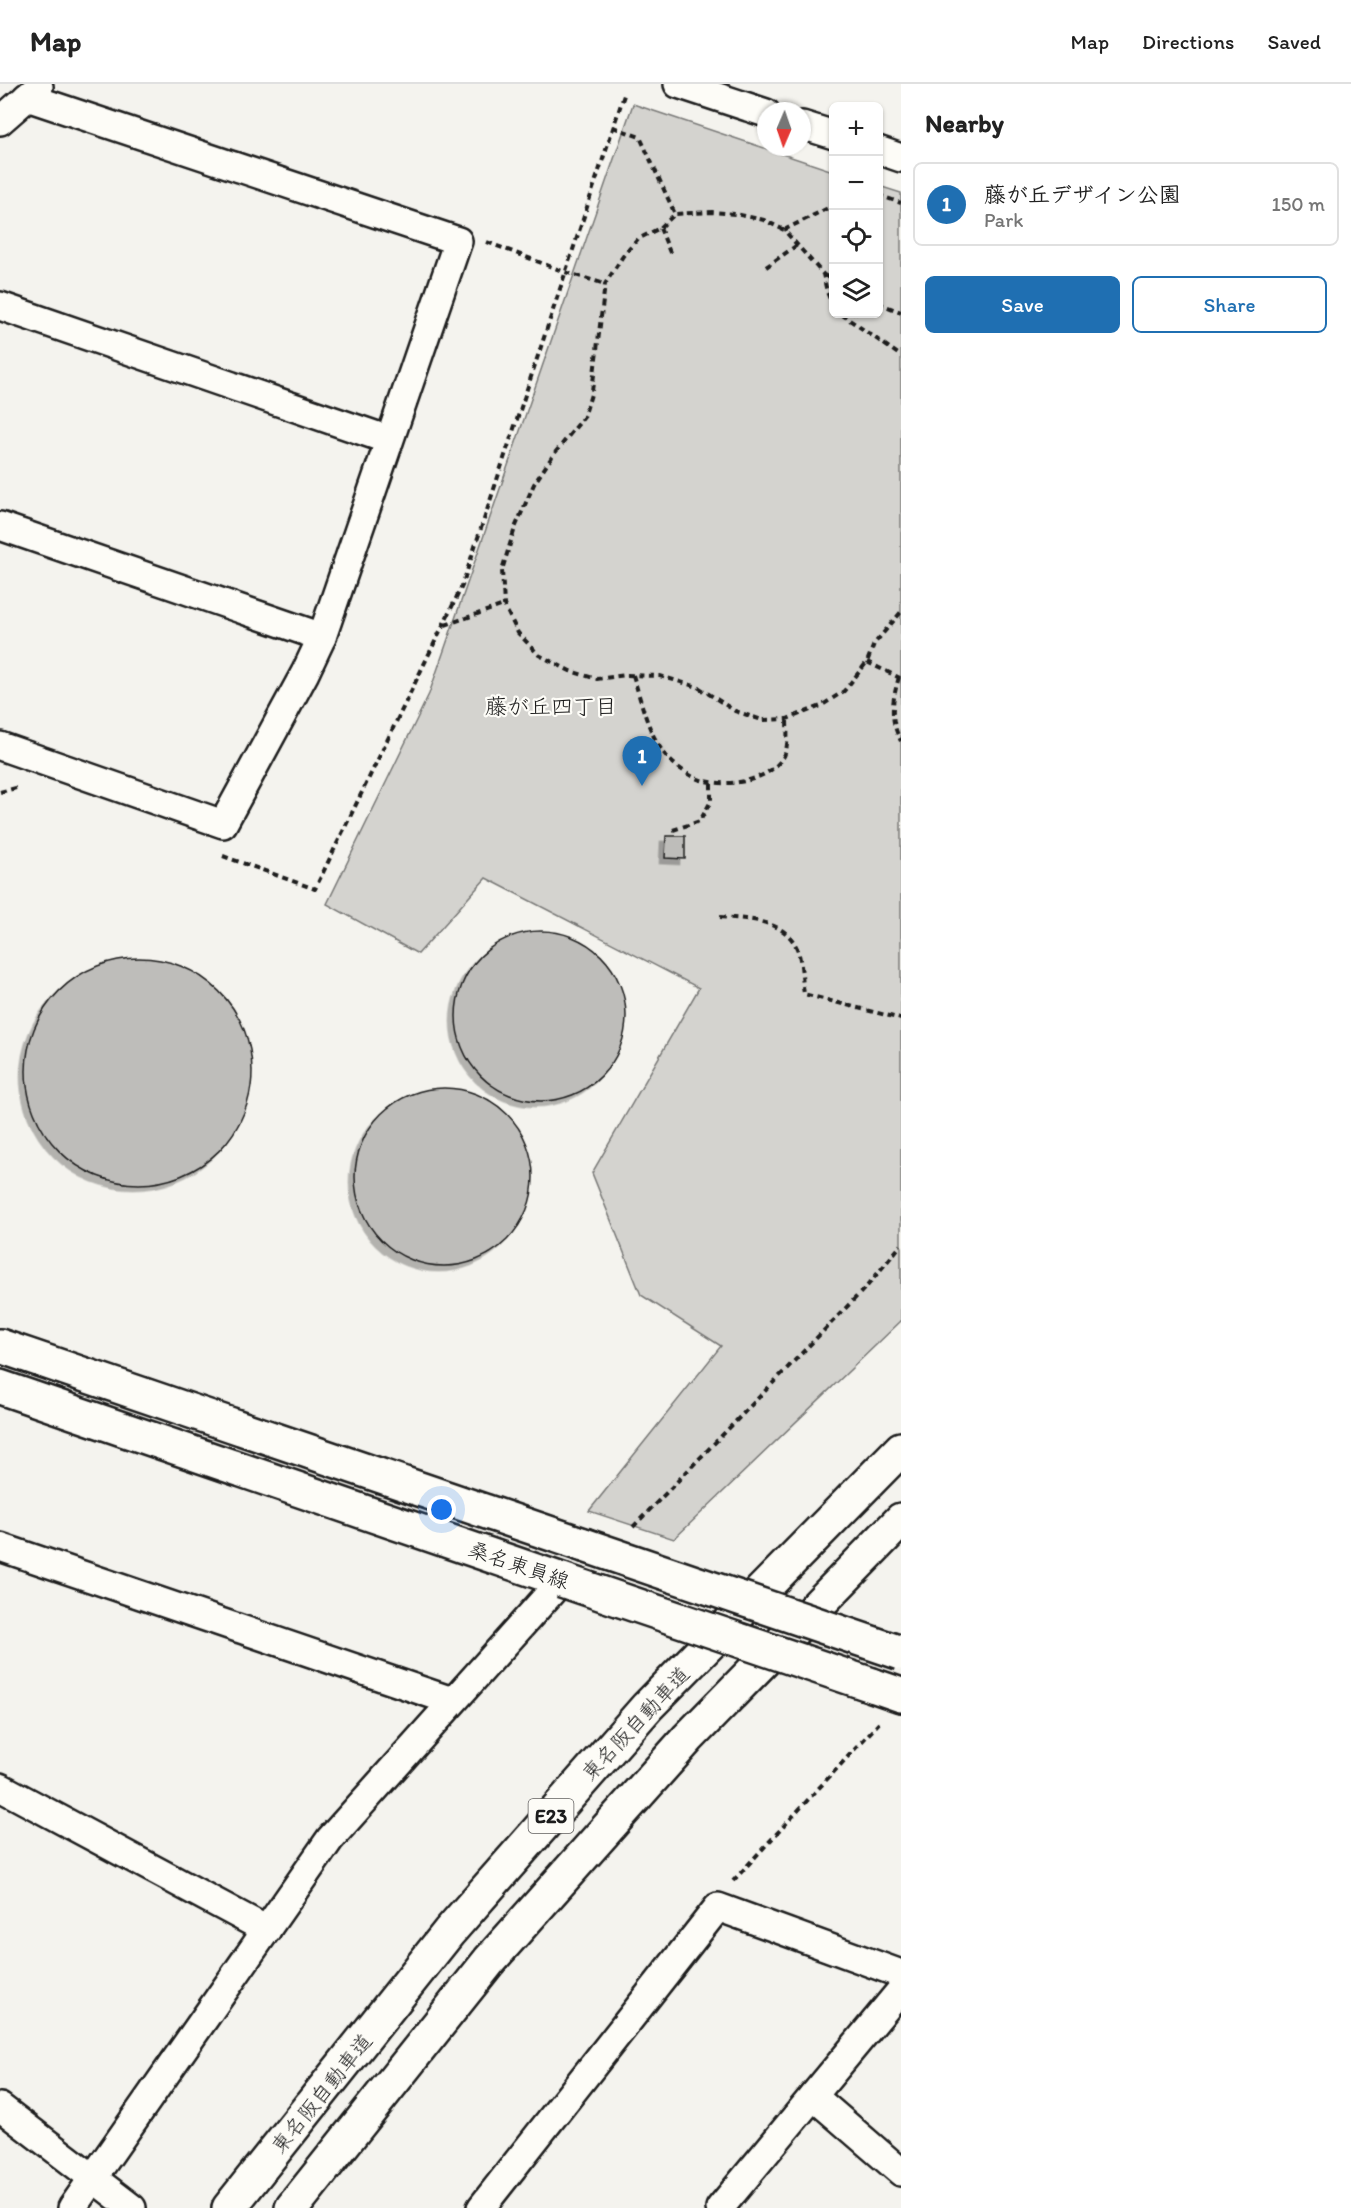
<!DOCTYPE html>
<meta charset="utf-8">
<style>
:root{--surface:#fff;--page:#f2f2f2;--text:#222;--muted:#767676;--line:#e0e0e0;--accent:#1f6fb2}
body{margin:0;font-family:Itim,"Klee One",sans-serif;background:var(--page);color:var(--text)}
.controls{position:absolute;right:18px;top:18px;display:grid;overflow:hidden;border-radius:9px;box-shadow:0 2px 4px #0004}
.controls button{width:54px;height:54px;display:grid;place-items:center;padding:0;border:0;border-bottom:2px solid var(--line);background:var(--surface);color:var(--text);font:30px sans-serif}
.compass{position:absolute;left:757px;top:18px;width:54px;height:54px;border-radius:50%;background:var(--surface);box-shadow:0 2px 4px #0004;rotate:182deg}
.you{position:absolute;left:442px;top:1426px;width:21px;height:21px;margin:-15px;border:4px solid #fff;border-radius:50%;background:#1a73e8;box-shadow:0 0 0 9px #1a73e833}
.badge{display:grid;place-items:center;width:39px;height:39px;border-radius:50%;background:var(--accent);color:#fff;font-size:20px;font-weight:700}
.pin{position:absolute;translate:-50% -50px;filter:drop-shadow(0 2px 3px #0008)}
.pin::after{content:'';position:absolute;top:32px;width:21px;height:18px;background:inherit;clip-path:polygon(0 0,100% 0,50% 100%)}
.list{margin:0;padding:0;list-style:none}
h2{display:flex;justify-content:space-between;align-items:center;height:78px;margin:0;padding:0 24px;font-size:26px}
h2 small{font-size:20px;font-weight:400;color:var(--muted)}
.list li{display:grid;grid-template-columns:39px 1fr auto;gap:18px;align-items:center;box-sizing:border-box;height:84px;margin:0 12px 12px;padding:0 12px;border:2px solid var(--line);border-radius:9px}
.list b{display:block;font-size:22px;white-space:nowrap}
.list p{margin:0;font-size:20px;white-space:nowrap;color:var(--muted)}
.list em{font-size:20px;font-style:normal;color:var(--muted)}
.actions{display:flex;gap:12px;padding:18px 24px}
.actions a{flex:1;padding:14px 0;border:2px solid var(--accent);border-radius:9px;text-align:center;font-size:21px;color:var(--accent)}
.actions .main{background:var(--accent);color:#fff}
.icon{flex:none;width:33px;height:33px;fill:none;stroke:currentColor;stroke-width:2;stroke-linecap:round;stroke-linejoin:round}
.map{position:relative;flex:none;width:901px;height:2124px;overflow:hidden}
header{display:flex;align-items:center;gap:36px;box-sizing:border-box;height:84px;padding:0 30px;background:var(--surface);border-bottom:2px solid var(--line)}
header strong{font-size:28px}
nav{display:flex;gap:33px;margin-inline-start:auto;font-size:21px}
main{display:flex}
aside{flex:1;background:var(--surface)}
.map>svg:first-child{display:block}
</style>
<header>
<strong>Map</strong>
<nav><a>Map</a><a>Directions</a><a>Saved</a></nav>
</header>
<main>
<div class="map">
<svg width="901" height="2124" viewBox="0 0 901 2124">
<defs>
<filter id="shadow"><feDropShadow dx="-5.5" dy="5.5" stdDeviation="0" flood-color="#0004"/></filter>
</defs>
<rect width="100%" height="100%" fill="#f4f3ee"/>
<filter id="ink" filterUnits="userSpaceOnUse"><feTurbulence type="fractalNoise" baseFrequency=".0167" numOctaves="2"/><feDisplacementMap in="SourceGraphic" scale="12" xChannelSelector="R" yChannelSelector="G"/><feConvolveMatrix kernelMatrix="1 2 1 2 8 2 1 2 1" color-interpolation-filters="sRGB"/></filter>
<g filter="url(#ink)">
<!-- green -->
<polygon fill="#d4d3cf" stroke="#787876" stroke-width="1.5" points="633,20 833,87 834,230 878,230 879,102 901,109 901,1237 674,1455 589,1427 721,1262 641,1211 592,1089 699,904 486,794 418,870 327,820 429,610"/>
<!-- building -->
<g fill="#bebdba" stroke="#1c1c1c" stroke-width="1.5" filter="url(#shadow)">
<polygon points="666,752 685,752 685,775 665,774"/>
<circle cx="541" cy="932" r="85"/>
<circle cx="139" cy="987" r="113"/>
<circle cx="444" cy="1093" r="89"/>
</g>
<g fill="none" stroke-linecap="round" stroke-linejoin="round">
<defs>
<g id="minor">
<polyline points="678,0 766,29"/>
<polyline points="0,37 39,3"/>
<polyline points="802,41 834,51"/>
<polyline points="878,66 901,74"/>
<polyline points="0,222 389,356"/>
<polyline points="0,442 322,553"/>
<polyline points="0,662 223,740 305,589 322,553 458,157 27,13"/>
<polyline points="0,1463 452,1617"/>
<polyline points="0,1703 267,1846"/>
<polyline points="813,2012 901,2088"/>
<polyline points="0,2023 132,2124"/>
<polyline points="72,2124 330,1755 562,1496"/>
<polyline points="481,2124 718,1823 901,1890"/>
<polyline points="720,2124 901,1906"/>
</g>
<g id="secondary">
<polyline points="0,1262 584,1461"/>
<polyline points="0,1303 562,1496"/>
<polyline points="872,1601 901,1611"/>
</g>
<g id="motorway">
<polyline points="229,2124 449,1848 647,1623 901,1365"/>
<polyline points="292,2124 489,1877 688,1654 901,1436"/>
</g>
</defs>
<!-- minor casing -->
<use href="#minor" stroke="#1c1c1c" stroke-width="32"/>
<!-- secondary casing -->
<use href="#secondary" stroke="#1c1c1c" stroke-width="38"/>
<!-- motorway casing -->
<use href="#motorway" stroke="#1c1c1c" stroke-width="38"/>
<!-- path -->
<g stroke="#1c1c1c" stroke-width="4" stroke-dasharray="6 4.5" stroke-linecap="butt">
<polyline points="613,43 640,53 675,130"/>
<polyline points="878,111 901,119"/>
<polyline points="660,144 671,171"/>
<polyline points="784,146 834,121"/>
<polyline points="487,158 565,188 605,200"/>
<polyline points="766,183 797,161"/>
<polyline points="824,191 834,196"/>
<polyline points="878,219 901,228"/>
<polyline points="834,224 827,208 823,190 784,146 764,136 736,130 712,128 675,130 660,144 638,155 623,172 605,200 592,307 584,333 554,370 534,400 515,444 502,486 504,521 518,549 539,571 570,587 597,595 626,591 660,592 698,603 735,627 762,636 787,635 821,622 844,607 867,578 874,560 901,528"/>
<polyline points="841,230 901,272"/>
<polyline points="445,541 504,521"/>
<polyline points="867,578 900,594"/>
<path d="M633 591C642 620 649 657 673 679 681 686 694 695 705 697 731 703 769 697 784 672 789 662 787 646 787 635"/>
<path d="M899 593C892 617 889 635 901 657"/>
<polyline points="0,708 20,703"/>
<polyline points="673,746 700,737 711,717 711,698"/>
<polyline points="223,772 315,805 462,502 625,8"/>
<path d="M720 833C747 835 787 835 798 867 802 880 802 897 804 910L901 935"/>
<polyline points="633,1443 868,1201 901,1161"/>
<polyline points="733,1797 879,1639"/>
</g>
<!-- minor -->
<use href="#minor" stroke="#fdfcf7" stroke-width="27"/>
<!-- secondary -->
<use href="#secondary" stroke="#fdfcf7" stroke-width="33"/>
<!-- motorway -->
<use href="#motorway" stroke="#fdfcf7" stroke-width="33"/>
<defs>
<g id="secondary-bridge">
<polyline points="584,1461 901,1569"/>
<polyline points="562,1496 872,1601"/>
</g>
</defs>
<!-- secondary-bridge casing -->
<use href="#secondary-bridge" stroke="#1c1c1c" stroke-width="38" stroke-linecap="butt"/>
<!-- secondary-bridge -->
<use href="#secondary-bridge" stroke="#fdfcf7" stroke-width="33"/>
</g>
</g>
<g text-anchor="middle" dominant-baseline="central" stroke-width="4.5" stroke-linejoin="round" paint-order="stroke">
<!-- shield labels -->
<rect fill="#fdfcf7" stroke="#605f5e" stroke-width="1.5" x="528.5" y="1715" width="45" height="34" rx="4.5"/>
<g font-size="20" font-weight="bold" fill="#1c1c1c">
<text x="551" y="1732">E23</text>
</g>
<!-- street labels -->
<g font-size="21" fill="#1c1c1c" stroke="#fdfcf7">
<text transform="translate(519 1481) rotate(19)">桑名東員線</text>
<text transform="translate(635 1639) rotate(-47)">東名阪自動車道</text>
<text transform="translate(321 2009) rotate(-51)">東名阪自動車道</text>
</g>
<!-- neighbourhood labels -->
<g font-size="22" fill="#1c1c1c" stroke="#fdfcf7">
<text x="551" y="622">藤が丘四丁目</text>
</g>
</g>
</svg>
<div class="controls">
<button>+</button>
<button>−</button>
<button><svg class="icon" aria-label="locate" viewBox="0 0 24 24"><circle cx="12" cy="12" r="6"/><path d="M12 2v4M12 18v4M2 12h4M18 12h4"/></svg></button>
<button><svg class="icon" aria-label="layers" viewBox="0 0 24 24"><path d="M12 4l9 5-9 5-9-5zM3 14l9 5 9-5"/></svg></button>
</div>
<svg class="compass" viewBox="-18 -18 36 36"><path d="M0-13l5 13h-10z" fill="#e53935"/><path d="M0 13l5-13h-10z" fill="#767676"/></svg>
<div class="you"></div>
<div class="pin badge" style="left:642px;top:702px">1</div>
</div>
<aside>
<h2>Nearby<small></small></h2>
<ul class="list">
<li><span class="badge">1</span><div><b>藤が丘デザイン公園</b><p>Park</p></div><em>150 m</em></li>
</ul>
<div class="actions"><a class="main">Save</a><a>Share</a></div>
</aside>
</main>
